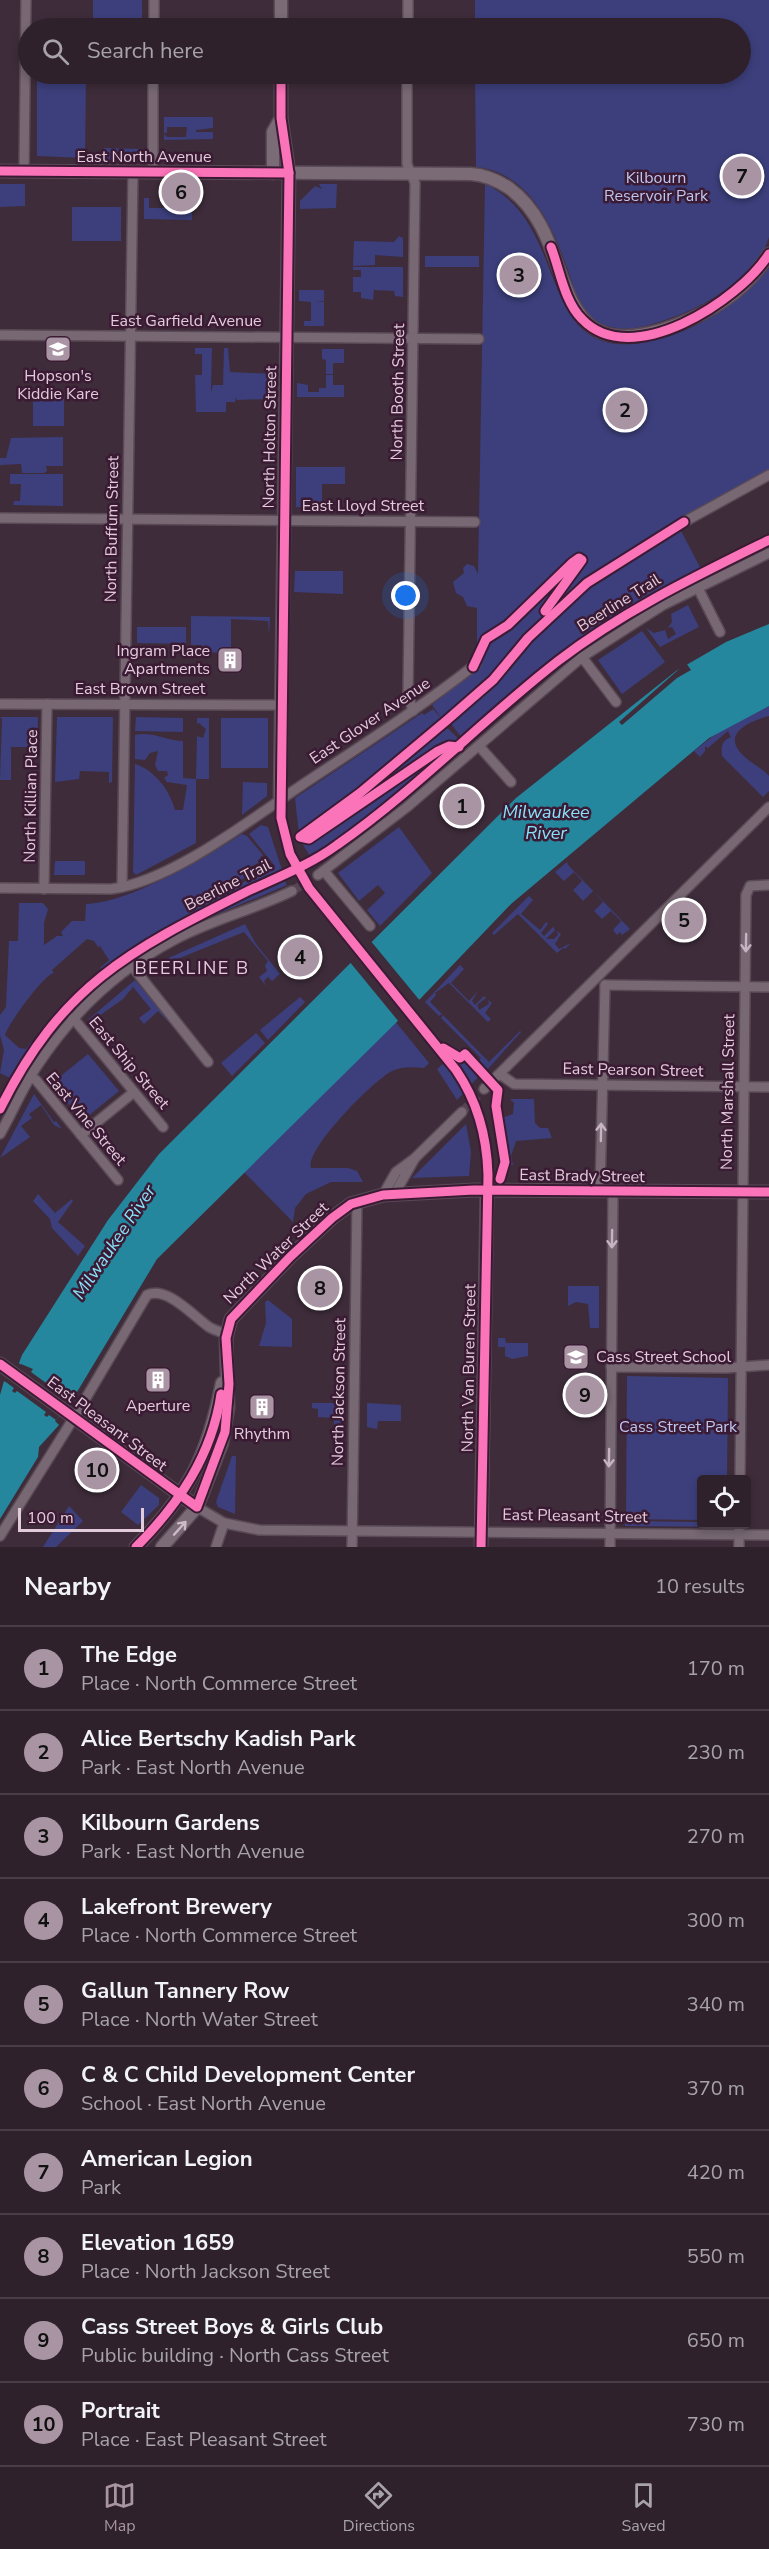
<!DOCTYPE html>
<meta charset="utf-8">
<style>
:root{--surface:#2e212c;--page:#3a2e38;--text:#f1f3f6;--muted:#a7a3a9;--line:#493e48;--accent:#a994a3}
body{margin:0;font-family:"Nunito Sans",sans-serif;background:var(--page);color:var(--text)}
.controls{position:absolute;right:18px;bottom:18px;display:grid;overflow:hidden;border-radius:6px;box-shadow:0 3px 9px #0003}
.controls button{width:54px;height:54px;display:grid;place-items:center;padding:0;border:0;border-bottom:2px solid var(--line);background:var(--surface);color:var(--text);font:30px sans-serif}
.scale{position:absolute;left:18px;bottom:15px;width:126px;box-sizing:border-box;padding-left:6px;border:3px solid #e2ccdc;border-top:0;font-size:16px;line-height:21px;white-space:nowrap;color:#e2ccdc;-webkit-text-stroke:4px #3b1a33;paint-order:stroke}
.you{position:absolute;left:406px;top:596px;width:21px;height:21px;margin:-15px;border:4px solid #fff;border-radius:50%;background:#1a73e8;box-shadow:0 0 0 9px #1a73e833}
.badge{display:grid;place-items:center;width:39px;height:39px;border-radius:50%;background:var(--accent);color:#111;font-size:20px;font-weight:700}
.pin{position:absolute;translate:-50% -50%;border:3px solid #fff;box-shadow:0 2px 6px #0006}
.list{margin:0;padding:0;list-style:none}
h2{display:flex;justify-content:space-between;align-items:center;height:78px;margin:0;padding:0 24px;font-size:26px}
h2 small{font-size:20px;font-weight:400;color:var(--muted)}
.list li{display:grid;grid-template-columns:39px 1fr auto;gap:18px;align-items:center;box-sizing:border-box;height:84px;padding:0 24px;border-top:2px solid var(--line)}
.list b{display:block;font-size:22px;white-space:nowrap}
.list p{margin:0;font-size:20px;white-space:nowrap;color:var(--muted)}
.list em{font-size:20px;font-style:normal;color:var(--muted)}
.icon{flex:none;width:33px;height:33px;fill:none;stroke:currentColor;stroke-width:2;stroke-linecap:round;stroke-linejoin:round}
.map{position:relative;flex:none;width:769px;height:1547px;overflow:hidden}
.search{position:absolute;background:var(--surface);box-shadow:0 3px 9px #0003;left:18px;right:18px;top:18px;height:66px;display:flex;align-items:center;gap:15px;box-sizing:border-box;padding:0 21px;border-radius:33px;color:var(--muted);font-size:22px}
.sheet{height:918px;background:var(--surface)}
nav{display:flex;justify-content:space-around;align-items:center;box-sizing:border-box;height:84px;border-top:2px solid var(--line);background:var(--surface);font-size:16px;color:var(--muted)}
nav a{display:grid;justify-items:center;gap:3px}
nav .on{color:var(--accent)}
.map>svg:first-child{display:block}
</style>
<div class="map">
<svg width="769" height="1547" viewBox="0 0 769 1547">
<rect width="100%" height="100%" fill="#3e2c3a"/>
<!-- green -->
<g fill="#3c3f7b">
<rect x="93" y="0" width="49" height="28"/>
<path d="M475 0H769C769 58 769 116 769 173 769 192 769 219 769 237 758 277 701 309 665 320 640 329 609 336 588 314 575 301 573 282 566 265 551 222 527 172 476 167L475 74H740V28H475Z"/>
<polygon points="37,74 86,74 85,158 37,156"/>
<rect x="220" y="74" width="48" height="8"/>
<polygon points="164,117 213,117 213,128 196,130 196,132 213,132 213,139 164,140 164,134 167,137 186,137 187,127 167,127 167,133 164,133"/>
<polygon points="104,148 141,149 141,158 105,160"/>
<polygon points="0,184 25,184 25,206 0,207"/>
<polygon points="319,184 337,184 336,208 300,209 300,201 315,186 322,189"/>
<path d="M485 184C577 226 529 377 664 338 706 325 741 301 769 268V471L679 519 680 524 588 580 526 637 488 682 411 750 299 835 295 798 422 713 424 715 433 709 442 719 432 705 482 665 477 658V608L467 606 463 597 456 593 453 582 464 573 463 568 467 564 474 566 478 574Z"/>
<polygon points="144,198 149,198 149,208 192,208 192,220 144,219"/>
<rect x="72" y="207" width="49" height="34"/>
<polygon points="399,236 403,238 403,257 375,255 375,265 353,266 354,241 394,242"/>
<rect x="425" y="256" width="54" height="11"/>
<polygon points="353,267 403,267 403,297 395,296 394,291 374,290 373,300 361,298 361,292 353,292 353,277 361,277 361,270 353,270"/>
<polygon points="299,290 324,290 324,301 316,302 324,302 324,326 304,326 304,321 311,321 311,302 299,301"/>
<polygon points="195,348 212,348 211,392 213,385 223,385 224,348 228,348 230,372 273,374 273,406 268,406 267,399 237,400 236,397 235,402 226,402 226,412 196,412 195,375 202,375 202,354 195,354"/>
<polygon points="322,349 344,349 344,363 333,363 333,374 326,374 326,360 322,359"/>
<polygon points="326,375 333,375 333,385 344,385 344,397 297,397 297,383 308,385 308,392 319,392 319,388 326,388"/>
<rect x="33" y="398" width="31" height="28"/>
<polygon points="11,438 63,437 63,466 46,466 47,471 44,473 22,473 21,464 0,465 0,458 6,458"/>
<polygon points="296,467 345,467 345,484 322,484 322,508 296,507"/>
<polygon points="10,474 63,474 63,506 13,505 14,501 20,501 21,484 10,484"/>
<path d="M680 529 702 571C651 596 603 625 557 659 524 684 495 714 464 741L449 721 494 682 532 636 589 584Z"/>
<polygon points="295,571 343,571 343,594 294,592"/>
<path d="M707 573C700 583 665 595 652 603 584 643 527 693 469 744L467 743C498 715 528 686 561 661 606 626 656 598 707 573Z"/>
<polygon points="688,605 699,627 660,647 646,628 654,633 665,630 668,639 676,634 672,627 668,628 672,622 671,614"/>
<polygon points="191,616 270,617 269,635 268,621 231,619 231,653 202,652 202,645 191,645"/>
<polygon points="137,627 186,627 186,644 137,643"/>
<polygon points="642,631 665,662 622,694 598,660"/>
<path d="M769 706V716C747 722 719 735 746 758 754 765 762 768 769 776V791L763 797 722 756C721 747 721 741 731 737L728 731 708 748 705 746V751L700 757 694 751 718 732Z"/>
<polygon points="0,717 38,717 37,747 11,747 11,780 0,780 2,719"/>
<polygon points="57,717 113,717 112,782 109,783 109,772 80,771 79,779 55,782"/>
<polygon points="136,717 183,718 183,732 135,731"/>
<path d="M197 718H209V779H196V843L136 875 133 872 135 764C155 770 170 791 175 810H183L187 785 167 782 164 778 168 775 167 771H158L155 765 158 751 150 753 145 760 135 759V735C153 731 166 741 183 741V778L196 779 197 736 203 738 206 729 199 723 197 724Z"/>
<rect x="221" y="718" width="47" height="50"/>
<polygon points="444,725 462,742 449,743 437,749 307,837 307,833 361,795"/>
<polygon points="466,744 467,746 388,813 325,859 323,856 407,795"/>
<polygon points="448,748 455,748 399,796 334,846 332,843 310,856 302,843 323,833"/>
<polygon points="243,782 267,783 267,796 242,815"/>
<polygon points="261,825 268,827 284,876 281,873 232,898 228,890 275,866 249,834"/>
<polygon points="399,827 432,873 380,926 367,910 385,893 378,885 359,901 338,873"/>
<path d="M242 834 247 836 263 855 260 857 261 859H266L244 870 246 875 261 870 224 888 229 899 158 935 103 971 100 968 109 960 100 946 98 947 94 941 87 939 52 970 54 973C43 975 7 1026 5 1035L19 1048 26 1049 32 1041 36 1043 10 1078 0 1073 4 1050 0 1035V1015L6 1007 9 941H18L19 903H43L48 909 44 923V945L57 936H63L61 932 72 921H85L86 904C129 903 205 858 242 834Z"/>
<polygon points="55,861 85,861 85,875 54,875"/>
<polygon points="567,862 568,865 630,929 622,935 620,932 617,935 613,930 621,921 611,911 602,919 594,911 603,902 593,891 583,901 573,890 582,881 574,872 564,881 555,872"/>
<path d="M282 876 287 885C218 915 146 938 90 991L87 990 147 945Z"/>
<polygon points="529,896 533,900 521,914 540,930 546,922 548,924 541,933 544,936 553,927 555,930 546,939 554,939 558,935 557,931 561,934 555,944 559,949 571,943 565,949 563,948 557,953 518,914 494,935 492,933"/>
<polygon points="245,924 256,944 280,974 272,981 268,977 264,981 266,986 259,977 267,971 265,966 268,961 244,932 170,962 171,969 164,960"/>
<polygon points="460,965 464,969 451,983 469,1001 478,991 472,1001 475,1005 484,996 486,998 477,1005 479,1010 489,1004 488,1000 492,1003 485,1013 491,1019 488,1022 449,983 435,993 436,995 430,1002 442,1014 439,1016 425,1002"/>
<polygon points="135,980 177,1031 158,1011 144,1024 139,1018 151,1009 133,987 123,999 92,1021 106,1036 107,1043 88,1020"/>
<polygon points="300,997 305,1002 268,1040 260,1030"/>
<polygon points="443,1015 489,1062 520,1031 521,1032 486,1071 477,1062 481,1058 441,1018"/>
<path d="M395 1021 429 1063 424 1068C413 1067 403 1066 392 1071 374 1080 305 1149 311 1168H348L357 1171 363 1182H331L306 1194 295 1208 293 1222 243 1171Z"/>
<polygon points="256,1033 265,1043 232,1076 221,1063"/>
<polygon points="460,1049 478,1077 457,1100 437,1069"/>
<polygon points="88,1054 119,1091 82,1121 52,1083"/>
<polygon points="34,1094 54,1122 56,1121 62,1129 54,1125 41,1105 29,1114 32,1118 21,1126 30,1137 0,1158"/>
<polygon points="510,1099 534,1099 535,1123 540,1128 548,1128 552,1138 516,1141 511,1156 513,1165 507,1166 502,1118 513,1114 514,1103"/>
<polygon points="466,1124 471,1152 469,1176 412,1178"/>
<polygon points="38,1194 55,1213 72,1199 73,1201 58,1222 85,1246 78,1256 52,1228 50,1219 33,1201"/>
<polygon points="568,1286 599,1286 599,1328 590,1328 588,1304 576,1302 568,1306"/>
<polygon points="268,1300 292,1319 292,1347 259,1346 266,1323 265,1302"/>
<polygon points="498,1338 505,1338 506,1343 528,1343 528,1356 512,1359 505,1356 505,1347 498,1347"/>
<polygon points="627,1376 728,1378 727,1479 702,1480 701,1520 626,1519"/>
<polygon points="312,1403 341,1403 341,1429 334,1429 334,1418 318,1417 318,1409 312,1408"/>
<polygon points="367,1403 401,1405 401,1421 378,1421 377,1429 367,1427"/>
<polygon points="232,1456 236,1456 235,1514 218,1507 216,1502"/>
<polygon points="141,1485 159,1498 159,1505 138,1525 121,1512"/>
<polygon points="69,1506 83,1521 56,1547 43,1547"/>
<polygon points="625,1521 701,1522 702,1524 726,1525 726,1527 625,1526"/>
</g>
<!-- water -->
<polygon fill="#25879e" points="769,624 769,706 709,738 511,904 421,998 157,1259 71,1402 55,1421 59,1425 39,1447 38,1457 0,1519 0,1395 4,1381 7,1383 21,1365 19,1363 22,1355 108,1220 159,1154 516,798 676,671 726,642"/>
<!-- pier -->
<g fill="#3e2c3a">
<polygon points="686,663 691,670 677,678 622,725 619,722"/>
<polygon points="370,940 421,1002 399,1022 349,961"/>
<polygon points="21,1364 33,1369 31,1372 60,1393 62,1391 65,1393 63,1396 70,1401 56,1420 49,1415 47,1417 44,1415 46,1412 17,1391 15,1393 12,1391 14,1388 7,1383"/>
</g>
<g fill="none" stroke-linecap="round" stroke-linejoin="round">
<!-- street-tunnel -->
<g stroke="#574452" stroke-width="9" stroke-dasharray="9 4.5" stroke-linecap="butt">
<polyline points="292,891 318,875"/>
<polyline points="462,1112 484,1089"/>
</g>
<defs>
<g id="street">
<polyline points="154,28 154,0"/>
<polyline points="408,28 408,0"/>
<polyline points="407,74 407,164 415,183 408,694 413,711"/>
<polyline points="24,171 26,0"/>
<polyline points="153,172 153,74"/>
<polyline points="0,335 479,339"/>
<polyline points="0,518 475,522"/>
<polyline points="684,522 769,475"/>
<polyline points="698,588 720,632"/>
<polyline points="582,657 616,702"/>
<polyline points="0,704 281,705"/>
<polyline points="479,746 511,782"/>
<polyline points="324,871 370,926"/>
<polyline points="318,875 407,807 582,657 663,605 769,553"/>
<polyline points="122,887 133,172"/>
<path d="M0 888 111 889C170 882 250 820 299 787 359 747 420 708 476 664"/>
<polyline points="44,889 47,704"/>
<polyline points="132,966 208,1062"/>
<polyline points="605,985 769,987"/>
<polyline points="73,1018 163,1127"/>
<polyline points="500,1074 514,1084 769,1087"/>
<polyline points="30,1077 36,1080 118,1180"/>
<polyline points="484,1089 769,807"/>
<path d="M0 1134C13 1111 23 1087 37 1066 72 1013 117 970 174 940 211 920 253 910 292 891"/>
<polyline points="81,1135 134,1092"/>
<polyline points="600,1191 605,985"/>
<polyline points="395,1193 415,1158"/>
<polyline points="383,1195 396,1172 415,1158 462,1112"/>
<polyline points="611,1367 726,1368 769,1365"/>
<polyline points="740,1480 746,895 750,886 769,885"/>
<polyline points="197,1507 224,1523 259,1530 769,1535"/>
<path d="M0 1536 80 1408 147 1295C168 1286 193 1316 209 1327 214 1330 221 1332 226 1334"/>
<polyline points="216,1547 224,1523"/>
<polyline points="352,1547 357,1202"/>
<polyline points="610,1547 613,1191"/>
<polyline points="739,1547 739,1524"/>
</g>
<g id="secondary">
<polyline points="281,28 281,0"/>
<path d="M0 171 471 174C485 175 497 180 509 188 584 242 539 376 676 325 714 311 748 288 769 254"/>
<polyline points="273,173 273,132 281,118"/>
<polyline points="280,801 289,173 281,118 281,74"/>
<polyline points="0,1364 197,1507"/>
<path d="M136 1547C189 1493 208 1456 222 1383"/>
<polyline points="162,1547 197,1507 222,1443 228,1408 226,1338 231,1319 290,1257 332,1218 351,1204 383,1195 474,1190 769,1192"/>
<polyline points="481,1547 487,1190"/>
</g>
</defs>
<!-- street casing -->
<use href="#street" stroke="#5a4a56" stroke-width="12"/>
<!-- secondary casing -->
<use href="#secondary" stroke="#5a4a56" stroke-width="15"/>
<!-- street -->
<use href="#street" stroke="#776873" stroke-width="9"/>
<!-- secondary -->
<use href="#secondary" stroke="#7a6b76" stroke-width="12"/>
<defs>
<g id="cycleway">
<path d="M281 74V118L289 173 281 818 290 854 309 888 456 1070C478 1102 487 1137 488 1175L481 1547"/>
<polyline points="0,171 289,173"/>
<path d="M551 247C560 270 564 301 582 319 631 371 739 301 769 254"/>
<polyline points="473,667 486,639 508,625 572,563 579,558 582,560 545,611"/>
<polyline points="459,747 449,746 438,751 309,839 300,837 360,793 446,721 493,680 528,638 587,583 684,522"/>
<polyline points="443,1048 460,1058 465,1054 498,1090 496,1106 505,1162 500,1179"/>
<path d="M0 1109C61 986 128 951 246 892 276 878 310 865 337 845 416 790 482 720 558 661 623 611 696 576 769 540"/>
<polyline points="0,1364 197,1507 225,1432 229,1384 226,1338 231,1319 290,1257 332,1218 351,1204 383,1195 474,1190 769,1192"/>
<path d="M136 1547C179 1504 212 1455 221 1394"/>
</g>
</defs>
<!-- cycleway casing -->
<use href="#cycleway" stroke="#3b1a33" stroke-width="13"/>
<!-- cycleway -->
<use href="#cycleway" stroke="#fb73b8" stroke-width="9"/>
</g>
<!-- one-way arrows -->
<defs><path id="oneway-shaft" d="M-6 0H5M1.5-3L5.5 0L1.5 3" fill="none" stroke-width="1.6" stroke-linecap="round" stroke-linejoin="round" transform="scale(1.5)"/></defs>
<g stroke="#c7b3c2">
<use href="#oneway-shaft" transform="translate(746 943) rotate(91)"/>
<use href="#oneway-shaft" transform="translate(601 1132) rotate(-89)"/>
<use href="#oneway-shaft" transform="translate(612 1239) rotate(91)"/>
<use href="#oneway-shaft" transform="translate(609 1458) rotate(91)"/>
</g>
<use stroke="#cdb9c8" href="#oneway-shaft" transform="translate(180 1528) rotate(-48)"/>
<!-- icons -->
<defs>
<symbol id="school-square" viewBox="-11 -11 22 22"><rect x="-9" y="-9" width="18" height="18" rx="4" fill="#a994a3" stroke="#3b1a33"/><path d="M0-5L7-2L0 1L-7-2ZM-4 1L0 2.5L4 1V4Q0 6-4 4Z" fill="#fff"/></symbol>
<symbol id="building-square" viewBox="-11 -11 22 22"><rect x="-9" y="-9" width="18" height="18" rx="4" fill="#a994a3" stroke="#3b1a33"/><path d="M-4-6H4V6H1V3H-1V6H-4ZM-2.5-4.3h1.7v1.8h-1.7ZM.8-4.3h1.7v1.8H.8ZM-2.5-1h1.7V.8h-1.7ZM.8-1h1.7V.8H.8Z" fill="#fff"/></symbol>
</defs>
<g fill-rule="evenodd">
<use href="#school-square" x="43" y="334" width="30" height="30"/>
<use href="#building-square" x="215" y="645" width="30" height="30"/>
<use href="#school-square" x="561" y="1342" width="30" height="30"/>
<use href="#building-square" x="143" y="1365" width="30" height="30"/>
<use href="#building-square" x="247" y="1392" width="30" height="30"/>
</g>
<g text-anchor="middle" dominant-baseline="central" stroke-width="5" stroke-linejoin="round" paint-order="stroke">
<!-- street labels -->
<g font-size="16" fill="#e2ccdc" stroke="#3b1a33">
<text x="144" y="157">East North Avenue</text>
<text x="186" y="321">East Garfield Avenue</text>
<text transform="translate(398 392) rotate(-89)">North Booth Street</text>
<text transform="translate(270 437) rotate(-89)">North Holton Street</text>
<text x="363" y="506">East Lloyd Street</text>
<text transform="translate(112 529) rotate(-89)">North Buffum Street</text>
<text transform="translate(619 603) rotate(-32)">Beerline Trail</text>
<text x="140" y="689">East Brown Street</text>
<text transform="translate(370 721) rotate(-34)">East Glover Avenue</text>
<text transform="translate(31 796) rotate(-89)">North Killian Place</text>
<text transform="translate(228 885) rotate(-27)">Beerline Trail</text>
<text transform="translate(129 1063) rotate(50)">East Ship Street</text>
<text transform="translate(633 1070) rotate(1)">East Pearson Street</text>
<text transform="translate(728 1092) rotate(-89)">North Marshall Street</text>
<text transform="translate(86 1119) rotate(50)">East Vine Street</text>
<text transform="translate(582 1176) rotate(1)">East Brady Street</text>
<text transform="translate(276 1253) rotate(-44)">North Water Street</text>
<text transform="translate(469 1368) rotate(-89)">North Van Buren Street</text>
<text transform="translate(339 1392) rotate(-89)">North Jackson Street</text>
<text transform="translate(107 1424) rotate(37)">East Pleasant Street</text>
<text transform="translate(575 1516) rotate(1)">East Pleasant Street</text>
</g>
<!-- park labels -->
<g font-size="16" fill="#bec6f1" stroke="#3b1a33">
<text x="656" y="178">Kilbourn<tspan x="656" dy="18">Reservoir Park</tspan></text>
<text x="678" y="1427">Cass Street Park</text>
</g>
<!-- poi labels -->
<g font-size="16" fill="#e2ccdc" stroke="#3b1a33">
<text x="58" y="376">Hopson's<tspan x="58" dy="18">Kiddie Kare</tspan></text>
<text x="210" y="651" text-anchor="end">Ingram Place<tspan x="210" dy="18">Apartments</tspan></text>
<text x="596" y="1357" text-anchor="start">Cass Street School</text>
<text x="158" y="1406">Aperture</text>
<text x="262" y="1434">Rhythm</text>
</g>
<!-- water labels -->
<g font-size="18" font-style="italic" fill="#88e2fa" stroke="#3b1a33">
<text x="546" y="812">Milwaukee<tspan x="546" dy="21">River</tspan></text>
<text transform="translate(114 1242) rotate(-56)">Milwaukee River</text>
</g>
<!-- neighbourhood labels -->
<g font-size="18" letter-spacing="1.5" fill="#e2ccdc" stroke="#3b1a33">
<text x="192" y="968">BEERLINE B</text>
</g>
</g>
</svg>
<div class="controls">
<button><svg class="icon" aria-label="locate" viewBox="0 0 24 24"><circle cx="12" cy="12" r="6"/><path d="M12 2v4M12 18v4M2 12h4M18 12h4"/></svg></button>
</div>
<div class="scale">100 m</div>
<div class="you"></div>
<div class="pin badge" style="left:462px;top:806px">1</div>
<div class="pin badge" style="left:625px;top:410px">2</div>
<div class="pin badge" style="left:519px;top:275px">3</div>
<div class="pin badge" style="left:300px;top:957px">4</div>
<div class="pin badge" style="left:684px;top:920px">5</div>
<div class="pin badge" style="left:181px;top:192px">6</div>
<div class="pin badge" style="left:742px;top:176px">7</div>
<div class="pin badge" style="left:320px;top:1288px">8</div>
<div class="pin badge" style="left:585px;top:1395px">9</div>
<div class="pin badge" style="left:97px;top:1470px">10</div>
<div class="search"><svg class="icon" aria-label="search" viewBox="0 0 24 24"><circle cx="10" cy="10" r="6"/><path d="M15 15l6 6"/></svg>Search here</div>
</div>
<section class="sheet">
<h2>Nearby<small>10 results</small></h2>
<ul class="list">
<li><span class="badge">1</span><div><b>The Edge</b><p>Place · North Commerce Street</p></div><em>170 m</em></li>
<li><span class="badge">2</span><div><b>Alice Bertschy Kadish Park</b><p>Park · East North Avenue</p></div><em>230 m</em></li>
<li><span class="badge">3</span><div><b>Kilbourn Gardens</b><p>Park · East North Avenue</p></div><em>270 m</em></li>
<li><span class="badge">4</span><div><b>Lakefront Brewery</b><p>Place · North Commerce Street</p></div><em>300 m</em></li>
<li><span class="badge">5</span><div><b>Gallun Tannery Row</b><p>Place · North Water Street</p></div><em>340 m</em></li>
<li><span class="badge">6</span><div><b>C &amp; C Child Development Center</b><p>School · East North Avenue</p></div><em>370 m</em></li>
<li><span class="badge">7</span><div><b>American Legion</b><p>Park</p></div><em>420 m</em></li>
<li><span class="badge">8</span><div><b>Elevation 1659</b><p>Place · North Jackson Street</p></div><em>550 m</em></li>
<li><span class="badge">9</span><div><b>Cass Street Boys &amp; Girls Club</b><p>Public building · North Cass Street</p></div><em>650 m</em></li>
<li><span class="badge">10</span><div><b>Portrait</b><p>Place · East Pleasant Street</p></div><em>730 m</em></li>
</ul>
</section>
<nav>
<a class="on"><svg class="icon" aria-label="map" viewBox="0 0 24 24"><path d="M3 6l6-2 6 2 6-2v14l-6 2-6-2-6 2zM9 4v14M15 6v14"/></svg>Map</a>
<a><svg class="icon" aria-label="directions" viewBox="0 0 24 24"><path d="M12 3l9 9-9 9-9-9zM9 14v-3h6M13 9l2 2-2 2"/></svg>Directions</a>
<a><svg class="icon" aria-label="saved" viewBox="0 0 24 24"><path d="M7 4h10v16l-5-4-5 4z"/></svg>Saved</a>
</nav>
